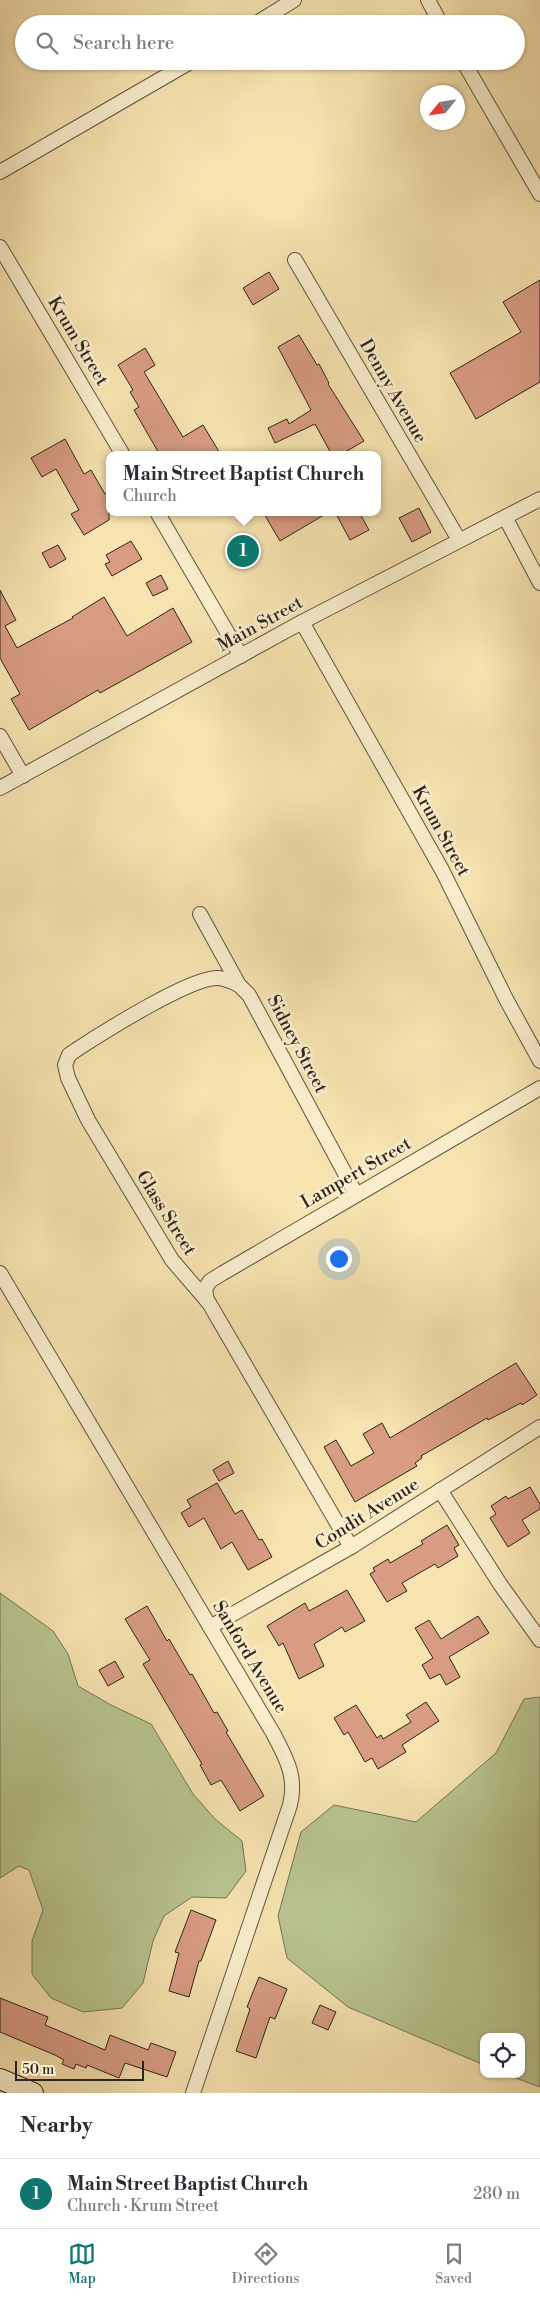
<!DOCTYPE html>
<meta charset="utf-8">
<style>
:root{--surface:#fff;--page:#f7f7f7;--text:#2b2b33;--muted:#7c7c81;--line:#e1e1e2;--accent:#0f766e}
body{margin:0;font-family:"Libre Bodoni",serif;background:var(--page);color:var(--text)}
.controls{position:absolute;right:15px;bottom:15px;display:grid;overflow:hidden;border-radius:10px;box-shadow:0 1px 4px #0004}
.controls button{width:45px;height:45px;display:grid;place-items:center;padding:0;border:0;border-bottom:1px solid var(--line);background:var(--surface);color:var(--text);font:25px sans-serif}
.compass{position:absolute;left:420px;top:85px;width:45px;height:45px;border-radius:50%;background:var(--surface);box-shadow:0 1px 4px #0004;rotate:240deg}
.scale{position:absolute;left:15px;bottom:12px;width:129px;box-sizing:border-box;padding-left:5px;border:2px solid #2e251b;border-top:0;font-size:14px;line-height:18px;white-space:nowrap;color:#2e251b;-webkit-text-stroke:4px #f9edcc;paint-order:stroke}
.you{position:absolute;left:338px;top:1258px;width:18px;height:18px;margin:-12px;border:4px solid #fff;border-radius:50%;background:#1a73e8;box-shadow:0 0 0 8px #1a73e833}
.badge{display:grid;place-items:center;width:32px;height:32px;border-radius:50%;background:var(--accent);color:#fff;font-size:16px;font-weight:700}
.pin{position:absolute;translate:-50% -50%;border:2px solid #fff;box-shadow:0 1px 5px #0006}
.popup{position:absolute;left:106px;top:451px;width:275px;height:65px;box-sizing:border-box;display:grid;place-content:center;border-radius:10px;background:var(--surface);filter:drop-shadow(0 1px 4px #0005);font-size:16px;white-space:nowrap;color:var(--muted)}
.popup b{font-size:19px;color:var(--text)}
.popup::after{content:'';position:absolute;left:50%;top:100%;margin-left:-10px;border:10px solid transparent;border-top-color:var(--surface)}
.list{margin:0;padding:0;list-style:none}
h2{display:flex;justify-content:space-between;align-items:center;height:65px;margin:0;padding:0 20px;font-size:21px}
h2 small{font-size:16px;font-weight:400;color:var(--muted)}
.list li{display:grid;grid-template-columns:32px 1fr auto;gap:15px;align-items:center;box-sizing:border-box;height:70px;padding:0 20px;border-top:1px solid var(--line)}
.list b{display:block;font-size:19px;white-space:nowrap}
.list p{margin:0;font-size:16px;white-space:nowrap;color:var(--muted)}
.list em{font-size:16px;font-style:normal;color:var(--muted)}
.icon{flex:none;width:28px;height:28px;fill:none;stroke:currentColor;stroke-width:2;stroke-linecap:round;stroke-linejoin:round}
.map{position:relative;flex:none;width:540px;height:2093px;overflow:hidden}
.search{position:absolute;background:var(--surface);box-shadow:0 1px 4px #0004;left:15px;right:15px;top:15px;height:55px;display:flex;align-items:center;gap:12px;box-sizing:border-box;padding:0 18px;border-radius:28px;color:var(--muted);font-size:19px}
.sheet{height:135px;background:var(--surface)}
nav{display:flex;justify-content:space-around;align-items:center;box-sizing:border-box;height:70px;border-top:1px solid var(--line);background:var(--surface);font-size:14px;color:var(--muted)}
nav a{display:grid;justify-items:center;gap:2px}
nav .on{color:var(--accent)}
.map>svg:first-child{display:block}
</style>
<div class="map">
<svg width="540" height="2093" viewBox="0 0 540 2093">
<rect width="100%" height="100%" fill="#f6e3b0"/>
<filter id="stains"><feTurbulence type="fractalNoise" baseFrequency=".004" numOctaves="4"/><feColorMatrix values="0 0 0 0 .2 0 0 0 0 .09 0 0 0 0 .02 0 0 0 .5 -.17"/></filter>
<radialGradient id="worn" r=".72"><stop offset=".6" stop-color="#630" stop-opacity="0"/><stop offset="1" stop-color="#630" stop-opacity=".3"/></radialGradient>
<!-- green -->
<g fill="#b8c48e" stroke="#737454">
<polygon points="0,1593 53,1631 68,1654 78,1686 111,1705 151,1724 193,1794 215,1819 242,1841 246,1871 226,1898 192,1897 164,1916 153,1941 143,1983 122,2008 83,2012 51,1998 32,1974 32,1941 43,1910 29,1870 19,1866 0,1878"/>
<polygon points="540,1697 540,2087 505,2074 521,2074 521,2037 484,2037 484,2065 348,2007 287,1958 278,1916 301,1832 334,1805 416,1822 496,1753 524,1699"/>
</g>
<!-- building -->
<g fill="#d89c83" stroke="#2e251b">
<polygon points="269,272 279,289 253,305 243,288"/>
<polygon points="540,280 540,382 476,419 450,373 521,332 503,302"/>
<polygon points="299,335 317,365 319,364 329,383 328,384 364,441 340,455 332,455 315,424 275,443 268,428 287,419 289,424 311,410 278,347"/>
<polygon points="145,348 155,365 144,372 183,437 203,425 221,455 160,455 134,410 139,407 130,392 133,390 118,365"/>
<polygon points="65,439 84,474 91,470 105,494 109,492 109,520 84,535 71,514 79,510 56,469 42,477 31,458"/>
<polygon points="419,508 431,532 412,542 399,518"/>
<polygon points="263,512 329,512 280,541"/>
<polygon points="335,512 359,512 369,530 350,540"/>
<polygon points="131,541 142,559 112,576 105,564 110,562 106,555"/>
<polygon points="58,545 66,559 50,568 42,553"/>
<polygon points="161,575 168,589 153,596 146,583"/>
<polygon points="0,590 16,620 5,626 17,648 73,618 72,617 104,597 127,636 173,608 192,642 100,693 98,690 29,730 11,699 20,694 0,658"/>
<polygon points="516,1363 537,1395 522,1405 521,1403 488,1420 487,1418 421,1456 422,1458 415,1463 417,1466 355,1502 324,1447 336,1440 351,1466 374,1453 363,1434 382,1423 390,1438"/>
<polygon points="228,1461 234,1473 219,1481 213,1470"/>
<polygon points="217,1483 235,1514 242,1510 259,1540 262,1539 272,1557 248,1570 232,1542 221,1549 204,1518 189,1527 181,1513 191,1507 187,1500"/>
<polygon points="530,1487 540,1504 540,1509 522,1520 530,1533 508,1547 490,1518 496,1514 491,1506 506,1496 508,1499"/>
<polygon points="447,1525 459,1545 454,1548 458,1556 438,1568 435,1564 402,1583 407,1591 387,1602 370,1574 375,1571 373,1568 388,1559 390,1563 423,1544 421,1541"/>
<polygon points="347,1590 365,1621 345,1632 342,1627 314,1644 324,1666 299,1679 283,1643 279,1646 267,1626 305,1603 309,1611"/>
<polygon points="147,1606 167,1641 169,1639 190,1675 192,1674 214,1713 217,1712 228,1731 226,1732 264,1796 240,1811 221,1780 211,1785 200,1765 202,1764 143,1664 150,1660 125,1619"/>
<polygon points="478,1616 489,1633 449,1657 460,1677 446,1685 440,1674 430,1679 422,1665 433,1658 415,1628 429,1620 441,1639"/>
<polygon points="115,1661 124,1677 108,1686 99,1670"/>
<polygon points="426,1702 439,1721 402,1745 406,1752 378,1769 372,1758 365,1762 348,1732 344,1735 334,1718 356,1705 377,1738 381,1735 383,1739 411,1722 406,1715"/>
<polygon points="191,1910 216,1920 201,1961 199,1961 189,1997 169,1991 179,1953 175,1952"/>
<polygon points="259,1977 287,1989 275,2019 270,2017 256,2058 236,2051 250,2009 247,2007"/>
<polygon points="0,1998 48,2017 45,2025 105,2050 110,2035 148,2050 151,2043 176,2052 167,2077 125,2063 119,2078 87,2065 86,2068 76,2064 74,2069 62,2064 64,2060 55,2055 0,2032"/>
<polygon points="320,2005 336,2012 328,2030 312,2023"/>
</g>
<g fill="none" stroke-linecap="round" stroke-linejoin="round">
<defs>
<g id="minor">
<polyline points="428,0 441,24"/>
<polyline points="255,24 294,0"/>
<polyline points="463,61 540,194"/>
<polyline points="0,172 192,61"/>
<polyline points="0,247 123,455"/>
<polyline points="295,260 459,540"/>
<polyline points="157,512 241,656"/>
<polyline points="505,517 540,583"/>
<polyline points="302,622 442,870 506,999 540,1061"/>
<polyline points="0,736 23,776"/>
<polyline points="0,788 302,622 540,499"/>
<polyline points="200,914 239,985 249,995 356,1194"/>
<path d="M239 985C232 982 225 978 217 978 189 978 102 1033 76 1050L69 1055 65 1065 68 1078 88 1120 172 1260 209 1303 351 1547"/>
<path d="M0 1273 273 1733C286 1758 297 1776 290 1805L193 2093"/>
<polyline points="207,1301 205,1289 210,1281 223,1273 540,1088"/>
<polyline points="440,1490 500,1584 540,1640"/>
<polyline points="210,1627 351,1547 540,1427"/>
</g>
<polyline id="secondary" points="0,2079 33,2093"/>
</defs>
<!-- minor casing -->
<use href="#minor" stroke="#605440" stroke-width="16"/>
<!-- secondary casing -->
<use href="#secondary" stroke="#2e251b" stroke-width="22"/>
<!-- minor -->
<use href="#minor" stroke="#f9edcc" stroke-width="14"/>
<!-- secondary -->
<use href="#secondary" stroke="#f9edcc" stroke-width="20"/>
</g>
<g text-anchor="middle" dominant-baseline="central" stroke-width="5" stroke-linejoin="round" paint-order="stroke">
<!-- street labels -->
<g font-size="18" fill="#2e251b" stroke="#f9edcc">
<text transform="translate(78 341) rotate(59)">Krum Street</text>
<text transform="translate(393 391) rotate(60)">Denny Avenue</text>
<text transform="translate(260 624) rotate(-29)">Main Street</text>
<text transform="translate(441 831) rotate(61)">Krum Street</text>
<text transform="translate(297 1044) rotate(62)">Sidney Street</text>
<text transform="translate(356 1173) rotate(-30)">Lampert Street</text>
<text transform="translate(166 1213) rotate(58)">Glass Street</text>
<text transform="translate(367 1514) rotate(-32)">Condit Avenue</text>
<text transform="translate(250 1657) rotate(59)">Sanford Avenue</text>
</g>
</g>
<rect width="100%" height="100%" filter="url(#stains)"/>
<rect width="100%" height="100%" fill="url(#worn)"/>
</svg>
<div class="controls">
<button><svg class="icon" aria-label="locate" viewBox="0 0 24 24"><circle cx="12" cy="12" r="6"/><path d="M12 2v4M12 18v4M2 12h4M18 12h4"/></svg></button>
</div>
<svg class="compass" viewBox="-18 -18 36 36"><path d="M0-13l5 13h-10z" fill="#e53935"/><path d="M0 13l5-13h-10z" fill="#7c7c81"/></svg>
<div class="scale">50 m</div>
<div class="you"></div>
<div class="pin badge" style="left:243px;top:551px">1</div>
<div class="popup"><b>Main Street Baptist Church</b>Church</div>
<div class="search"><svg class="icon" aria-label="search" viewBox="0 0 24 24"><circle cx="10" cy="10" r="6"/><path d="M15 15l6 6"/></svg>Search here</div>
</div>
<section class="sheet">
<h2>Nearby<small></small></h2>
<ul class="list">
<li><span class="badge">1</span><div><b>Main Street Baptist Church</b><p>Church · Krum Street</p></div><em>280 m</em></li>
</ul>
</section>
<nav>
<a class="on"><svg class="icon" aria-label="map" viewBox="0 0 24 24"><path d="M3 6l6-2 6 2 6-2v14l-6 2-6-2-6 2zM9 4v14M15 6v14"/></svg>Map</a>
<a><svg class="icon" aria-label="directions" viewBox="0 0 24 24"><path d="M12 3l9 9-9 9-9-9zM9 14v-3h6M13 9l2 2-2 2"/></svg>Directions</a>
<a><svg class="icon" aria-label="saved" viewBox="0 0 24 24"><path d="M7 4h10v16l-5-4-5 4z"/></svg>Saved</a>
</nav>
